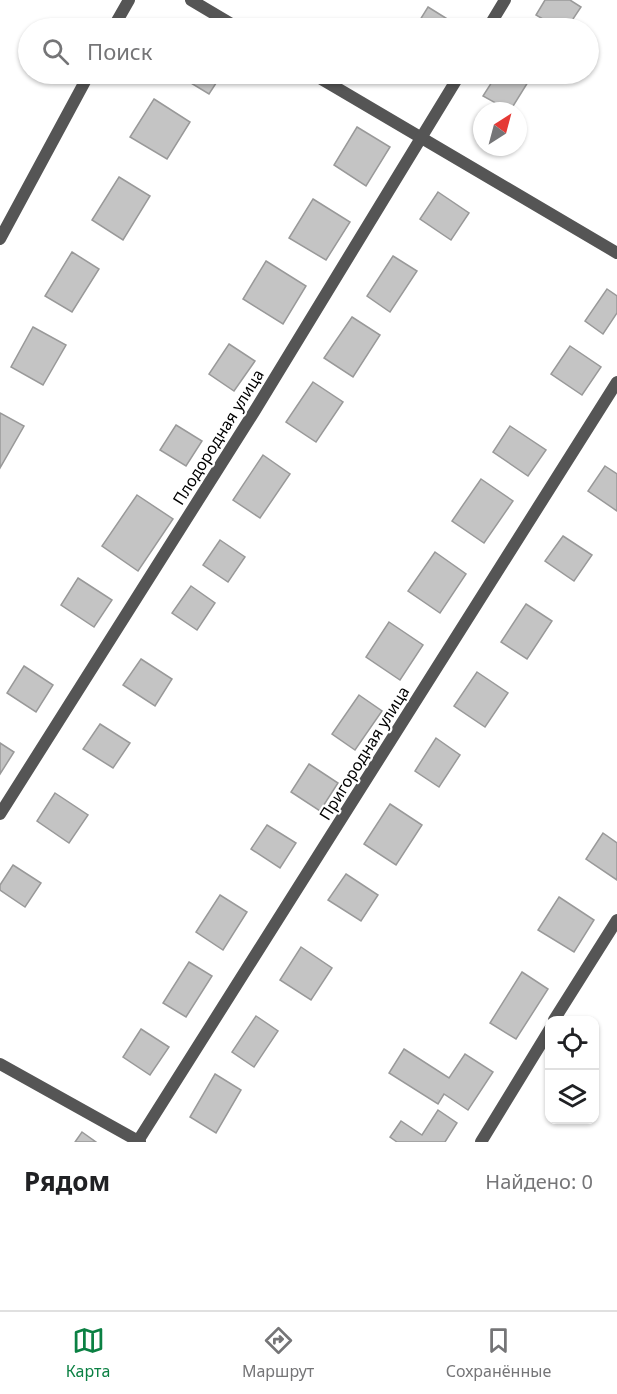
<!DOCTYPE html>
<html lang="ru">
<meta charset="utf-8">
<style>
:root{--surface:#fff;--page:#f6f6f6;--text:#202124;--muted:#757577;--line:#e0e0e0;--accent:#0b8043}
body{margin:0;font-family:"Noto Sans",sans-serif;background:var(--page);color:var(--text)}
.controls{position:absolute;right:18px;bottom:18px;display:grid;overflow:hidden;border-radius:12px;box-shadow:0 2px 4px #0004}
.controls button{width:54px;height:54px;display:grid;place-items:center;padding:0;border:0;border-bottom:2px solid var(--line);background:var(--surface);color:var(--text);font:30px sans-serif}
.compass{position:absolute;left:473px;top:102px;width:54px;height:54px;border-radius:50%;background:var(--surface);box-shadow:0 2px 4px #0004;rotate:36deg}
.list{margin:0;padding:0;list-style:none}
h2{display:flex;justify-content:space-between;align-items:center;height:78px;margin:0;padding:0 24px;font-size:26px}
h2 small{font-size:20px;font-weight:400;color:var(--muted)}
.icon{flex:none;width:33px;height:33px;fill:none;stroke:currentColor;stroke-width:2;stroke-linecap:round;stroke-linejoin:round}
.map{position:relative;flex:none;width:617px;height:1142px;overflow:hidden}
.search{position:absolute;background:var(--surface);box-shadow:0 2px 4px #0004;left:18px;right:18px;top:18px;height:66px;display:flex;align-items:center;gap:15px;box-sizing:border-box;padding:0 21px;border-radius:33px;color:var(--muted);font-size:22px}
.sheet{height:168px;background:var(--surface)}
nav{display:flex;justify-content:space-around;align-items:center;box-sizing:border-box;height:84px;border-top:2px solid var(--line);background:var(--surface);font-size:16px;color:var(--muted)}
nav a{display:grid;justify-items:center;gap:3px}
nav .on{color:var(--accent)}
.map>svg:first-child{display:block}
</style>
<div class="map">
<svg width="617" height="1142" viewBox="0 0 617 1142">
<rect width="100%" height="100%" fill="#fff"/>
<!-- building -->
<g fill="#c4c4c4" stroke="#999" stroke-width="1.5">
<polygon points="545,0 570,0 581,7 567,28 558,28 536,15"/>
<polygon points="428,7 457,25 455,28 415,28"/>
<polygon points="176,74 222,74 209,94"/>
<polygon points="497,74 533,74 510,111 483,96"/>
<polygon points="154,99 190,122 167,159 130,137"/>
<polygon points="357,127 390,147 366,186 334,165"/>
<polygon points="119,177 150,196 123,240 92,220"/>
<polygon points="438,192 469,213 451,240 420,219"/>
<polygon points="313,199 350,222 326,260 289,238"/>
<polygon points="72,252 99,269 72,312 45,296"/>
<polygon points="393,256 417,271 390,312 367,296"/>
<polygon points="266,261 306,286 283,324 243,299"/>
<polygon points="607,289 617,296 617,313 603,334 585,321"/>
<polygon points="352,317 380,335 353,377 324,358"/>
<polygon points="33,327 66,345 43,385 11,367"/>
<polygon points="229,344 255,361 234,391 209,374"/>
<polygon points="570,346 601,367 582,395 551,374"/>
<polygon points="313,382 343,402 316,442 286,422"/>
<polygon points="0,413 24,426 0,468"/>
<polygon points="176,425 202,441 186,466 160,450"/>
<polygon points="510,426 546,450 528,476 493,452"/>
<polygon points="263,455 290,474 260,518 233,500"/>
<polygon points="605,466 617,474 617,511 588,491"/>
<polygon points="481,479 513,501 484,543 452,521"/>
<polygon points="137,495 173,519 138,571 102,546"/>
<polygon points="563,536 592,555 574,581 545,561"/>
<polygon points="220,540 245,557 228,582 203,565"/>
<polygon points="435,552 466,574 440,613 408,591"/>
<polygon points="78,578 112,600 94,627 61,605"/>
<polygon points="191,586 215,603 197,630 172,613"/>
<polygon points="526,604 552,621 527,659 501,642"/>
<polygon points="389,622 423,645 400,680 366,657"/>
<polygon points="141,659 172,679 155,706 123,685"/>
<polygon points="24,666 53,685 36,712 7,693"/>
<polygon points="477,672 508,693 485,727 454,706"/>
<polygon points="359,695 382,711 355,750 332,734"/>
<polygon points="100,724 130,743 113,768 83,749"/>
<polygon points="436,738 460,755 439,787 415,771"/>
<polygon points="0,743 14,752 0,774"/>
<polygon points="309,764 338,783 320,811 291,792"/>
<polygon points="55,793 88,815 69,843 37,821"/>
<polygon points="390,804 422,825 396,865 364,844"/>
<polygon points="267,825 296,843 280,868 251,849"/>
<polygon points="603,833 617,843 617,880 586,859"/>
<polygon points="13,865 41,883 25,907 0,890 0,885"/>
<polygon points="346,874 378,895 361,921 328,900"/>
<polygon points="220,895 247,912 223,950 196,932"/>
<polygon points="559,897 594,920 574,952 538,930"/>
<polygon points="301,947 332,968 311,1000 280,980"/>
<polygon points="189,962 212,976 186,1017 163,1003"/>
<polygon points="522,972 548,989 516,1039 490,1023"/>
<polygon points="256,1016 278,1031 254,1067 232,1052"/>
<polygon points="141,1029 169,1047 150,1075 123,1057"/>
<polygon points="404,1049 449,1078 465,1054 493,1072 468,1110 444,1094 438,1104 389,1073"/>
<polygon points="215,1074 241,1090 216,1133 190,1117"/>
<polygon points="438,1110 457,1123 445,1142 397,1142 390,1137 401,1121 422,1135"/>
<polygon points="82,1132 96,1142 75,1142"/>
</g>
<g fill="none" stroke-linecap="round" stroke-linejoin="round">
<!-- street -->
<g stroke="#555" stroke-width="12">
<polyline points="191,0 238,28"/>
<polyline points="113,28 129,0"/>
<polyline points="488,28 505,0"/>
<polyline points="313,74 617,253"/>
<polyline points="0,239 89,74"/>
<polyline points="0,814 254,412 460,74"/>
<polyline points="554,1020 617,920"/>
<polyline points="0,1064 140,1142"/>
<polyline points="138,1141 617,382"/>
<polyline points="481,1142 550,1029"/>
</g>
</g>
<g text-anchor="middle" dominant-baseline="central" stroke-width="4.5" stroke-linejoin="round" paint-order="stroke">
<!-- street labels -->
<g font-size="16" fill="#000" stroke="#fff">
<text transform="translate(218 437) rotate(-58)">Плодородная улица</text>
<text transform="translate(364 753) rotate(-58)">Пригородная улица</text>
</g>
</g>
</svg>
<div class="controls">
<button><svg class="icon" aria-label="locate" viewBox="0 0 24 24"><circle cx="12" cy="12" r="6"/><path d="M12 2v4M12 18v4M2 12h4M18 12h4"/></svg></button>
<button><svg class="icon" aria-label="layers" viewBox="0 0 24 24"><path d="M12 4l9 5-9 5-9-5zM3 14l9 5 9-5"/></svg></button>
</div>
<svg class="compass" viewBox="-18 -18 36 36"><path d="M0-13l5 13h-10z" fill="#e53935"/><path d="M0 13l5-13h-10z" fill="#757577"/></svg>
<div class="search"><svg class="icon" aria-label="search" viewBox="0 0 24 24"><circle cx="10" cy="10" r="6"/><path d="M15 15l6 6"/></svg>Поиск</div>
</div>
<section class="sheet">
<h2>Рядом<small>Найдено: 0</small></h2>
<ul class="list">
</ul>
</section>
<nav>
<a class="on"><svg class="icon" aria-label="map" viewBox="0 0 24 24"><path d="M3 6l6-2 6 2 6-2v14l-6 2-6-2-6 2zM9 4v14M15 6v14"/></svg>Карта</a>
<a><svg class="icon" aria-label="directions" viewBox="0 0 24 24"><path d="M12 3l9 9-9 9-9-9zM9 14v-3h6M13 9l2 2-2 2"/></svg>Маршрут</a>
<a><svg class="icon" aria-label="saved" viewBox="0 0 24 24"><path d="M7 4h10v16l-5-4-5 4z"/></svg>Сохранённые</a>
</nav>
